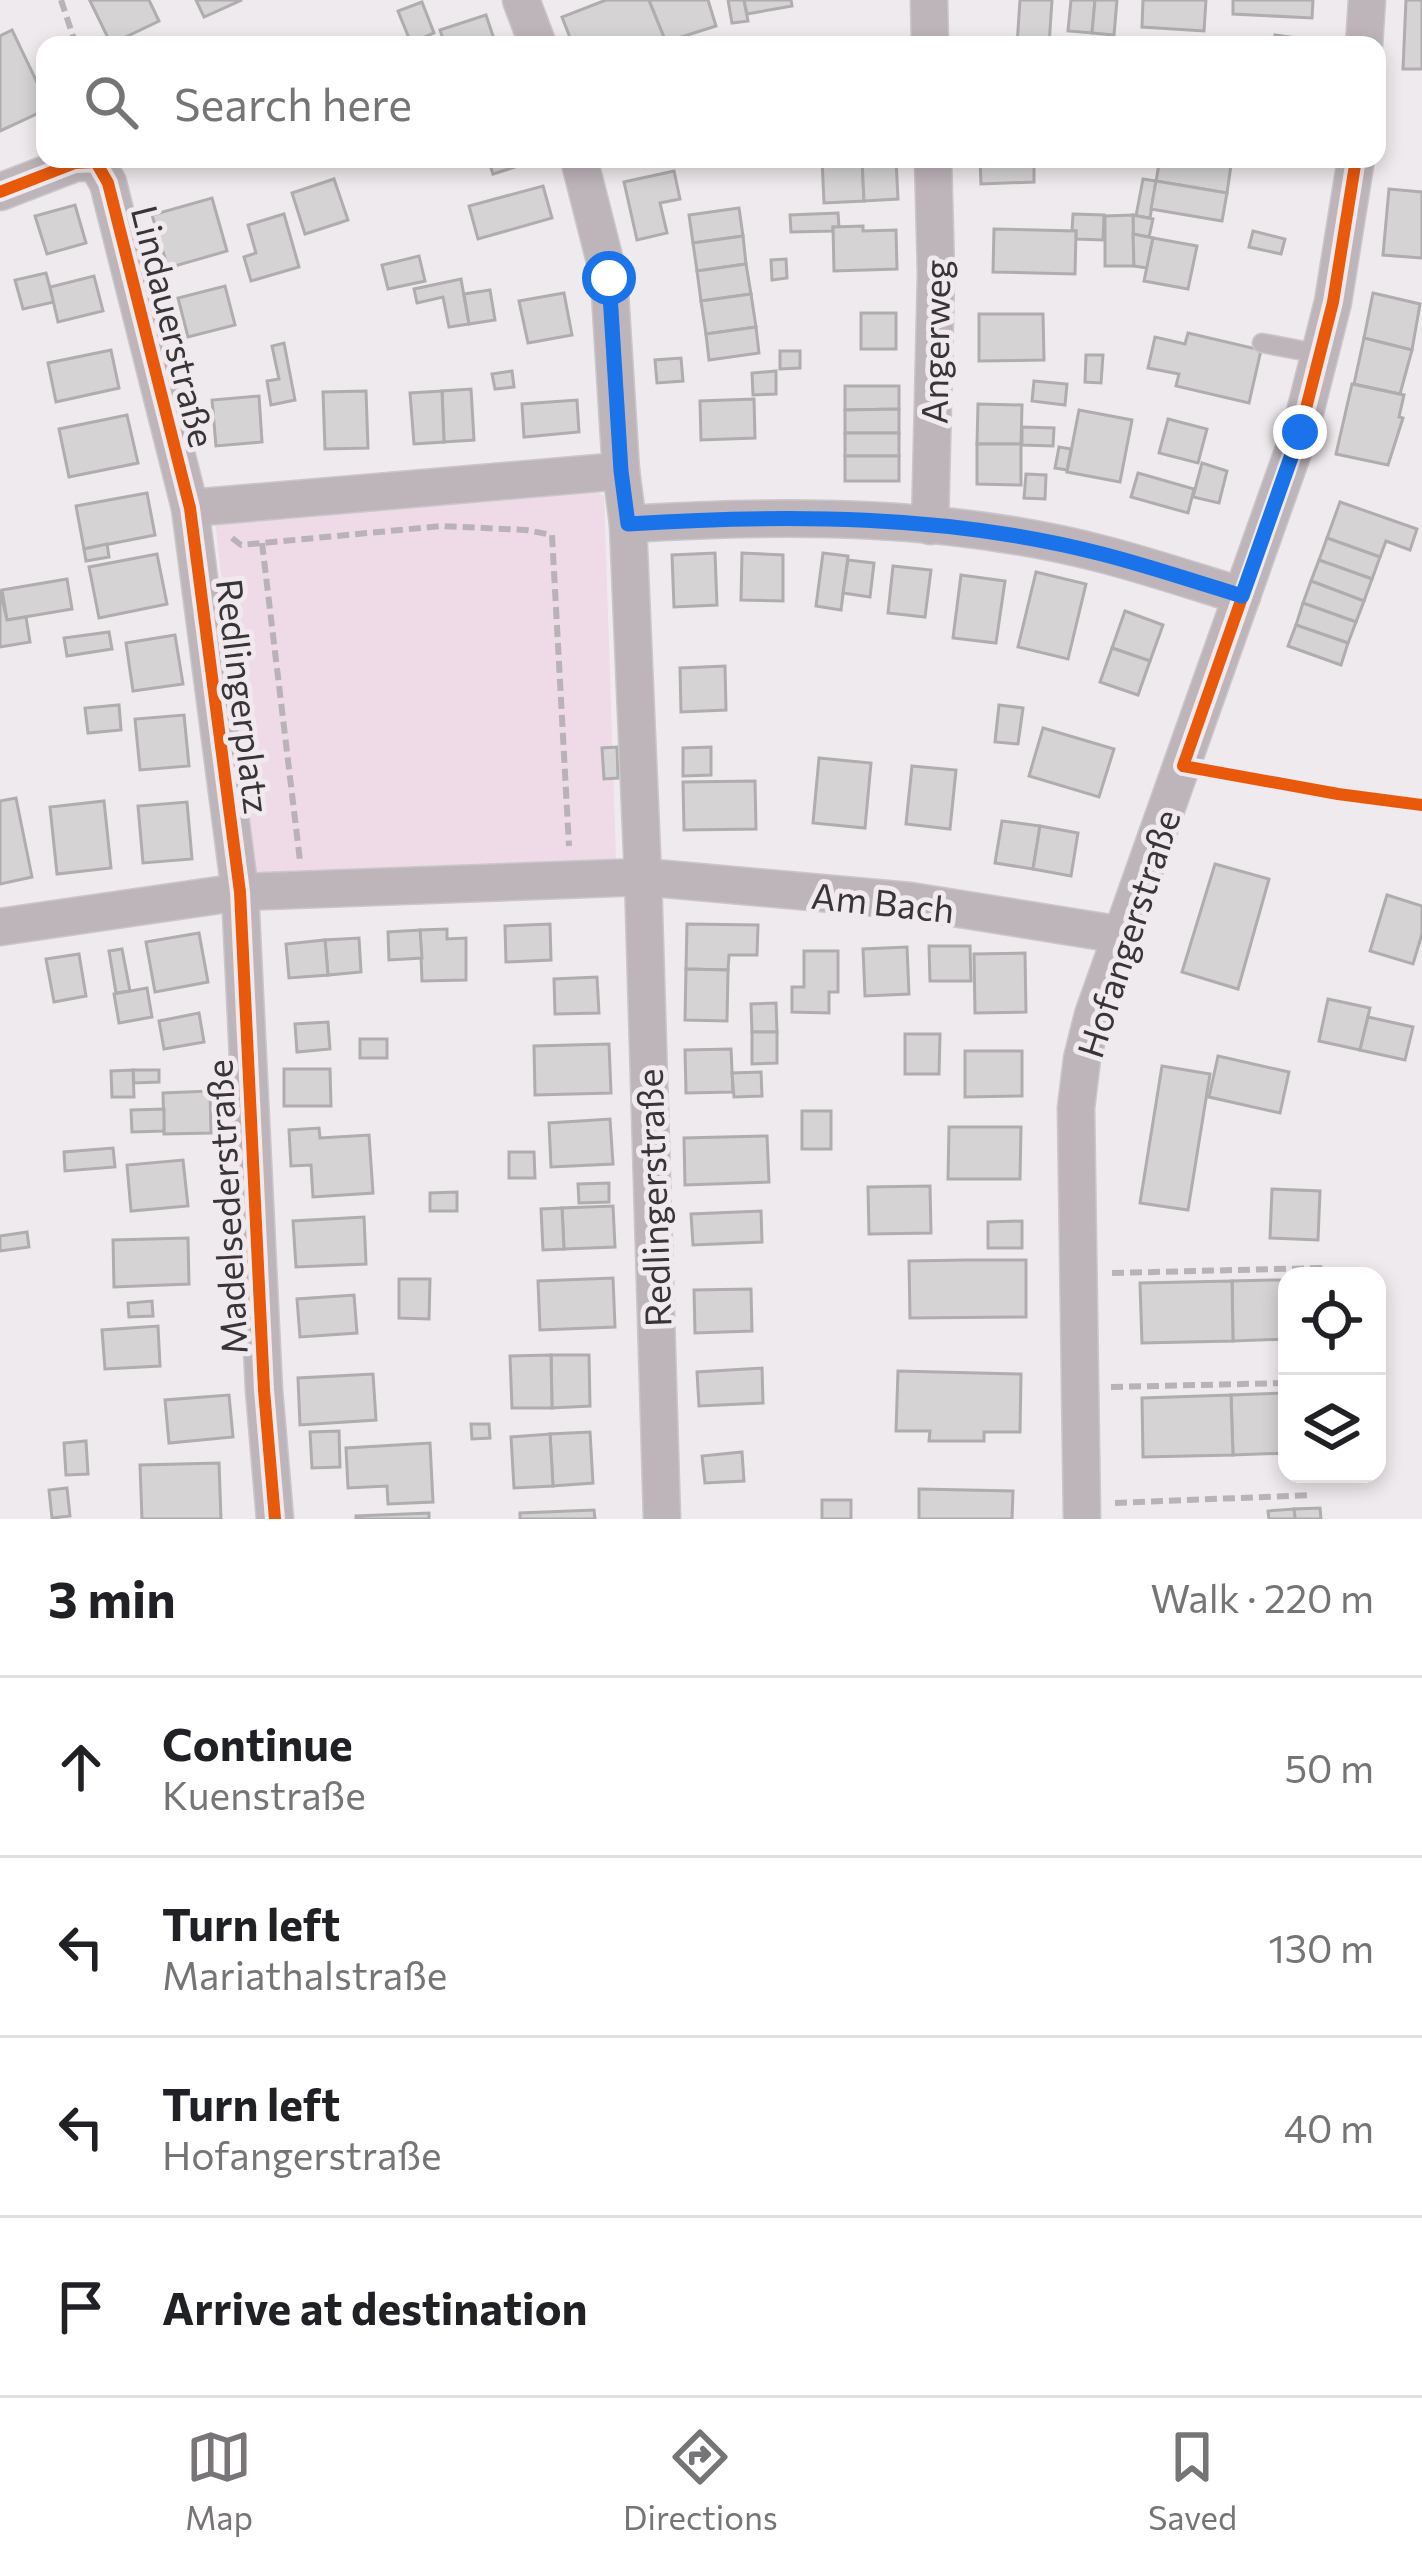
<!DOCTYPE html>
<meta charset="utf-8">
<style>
:root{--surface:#fff;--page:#f6f6f6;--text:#202124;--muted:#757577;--line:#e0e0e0;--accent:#787477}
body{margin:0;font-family:Commissioner,sans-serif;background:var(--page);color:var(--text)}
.controls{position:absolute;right:36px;bottom:36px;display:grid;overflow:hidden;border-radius:24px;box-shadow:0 6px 18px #0003}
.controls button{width:108px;height:108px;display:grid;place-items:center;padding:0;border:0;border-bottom:3px solid var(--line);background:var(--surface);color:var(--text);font:60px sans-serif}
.stop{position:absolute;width:36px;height:36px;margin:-27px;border:9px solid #1a73e8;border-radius:50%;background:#fff}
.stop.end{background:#1a73e8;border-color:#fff;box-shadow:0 3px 12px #0008}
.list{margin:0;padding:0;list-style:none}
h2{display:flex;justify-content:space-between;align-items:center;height:156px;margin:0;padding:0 48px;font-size:51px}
h2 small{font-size:39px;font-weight:400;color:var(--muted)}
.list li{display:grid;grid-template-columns:78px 1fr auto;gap:36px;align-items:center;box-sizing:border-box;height:180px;padding:0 48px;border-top:3px solid var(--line)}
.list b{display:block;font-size:45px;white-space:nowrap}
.list p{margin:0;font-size:39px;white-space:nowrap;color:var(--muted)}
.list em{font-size:39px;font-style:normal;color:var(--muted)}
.icon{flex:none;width:66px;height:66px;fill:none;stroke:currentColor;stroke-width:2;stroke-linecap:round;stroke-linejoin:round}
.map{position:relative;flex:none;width:1422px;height:1519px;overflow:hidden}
.search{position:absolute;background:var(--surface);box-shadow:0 6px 18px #0003;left:36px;right:36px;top:36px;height:132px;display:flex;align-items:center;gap:30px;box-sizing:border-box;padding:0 42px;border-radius:24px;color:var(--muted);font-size:45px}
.sheet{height:876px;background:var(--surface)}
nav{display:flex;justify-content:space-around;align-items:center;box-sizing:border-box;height:168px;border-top:3px solid var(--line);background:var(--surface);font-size:33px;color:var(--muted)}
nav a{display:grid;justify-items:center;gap:6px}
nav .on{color:var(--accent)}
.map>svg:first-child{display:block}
</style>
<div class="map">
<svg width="1422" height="1519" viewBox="0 0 1422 1519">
<rect width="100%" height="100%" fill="#efeaed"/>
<!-- green -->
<polygon fill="#efdae8" points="583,485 604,496 616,860 255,875 215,520"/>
<!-- building -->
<g fill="#d5d3d3" stroke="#afadad" stroke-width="3">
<polygon points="93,0 149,0 159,21 111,44 90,1"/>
<polygon points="196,0 242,0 204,17"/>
<polygon points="606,0 649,0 666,42 659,45 573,45 562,17"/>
<polygon points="649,0 708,0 716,26 666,42"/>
<polygon points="728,0 744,0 748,21 732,23"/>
<polygon points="744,0 791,0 792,6 747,14"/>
<polygon points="1020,0 1052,0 1049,45 1017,45"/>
<polygon points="1071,0 1095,0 1092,33 1068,31"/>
<polygon points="1095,0 1117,0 1114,35 1092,33"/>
<polygon points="1143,0 1206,0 1204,31 1142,27"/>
<polygon points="1233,0 1313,0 1312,18 1233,14"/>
<polygon points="1406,0 1422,0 1422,69 1403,69"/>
<polygon points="422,2 434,33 411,43 398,11"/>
<polygon points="486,15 496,45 445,45 440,30"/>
<polygon points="12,30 45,99 45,110 0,131 0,36"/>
<polygon points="1275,35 1305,39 1305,45 1274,45"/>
<polygon points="488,159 536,159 537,160 493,174"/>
<polygon points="822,159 862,159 864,201 824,203"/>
<polygon points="862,159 896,159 898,199 864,201"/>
<polygon points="980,159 1034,159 1034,182 981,184"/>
<polygon points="1160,159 1198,159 1231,165 1227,193 1156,181"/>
<polygon points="674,171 680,199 660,203 667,233 637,240 624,182"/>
<polygon points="334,179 348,220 305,234 292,193"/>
<polygon points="1143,179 1156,181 1150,218 1136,216"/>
<polygon points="1156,181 1227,193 1222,221 1151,209"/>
<polygon points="543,186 552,218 478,239 469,206"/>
<polygon points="1389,189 1422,192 1422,258 1383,255"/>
<polygon points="212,198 227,251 168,268 152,215"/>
<polygon points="75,205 86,243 47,254 35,216"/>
<polygon points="739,208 743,236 693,243 689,215"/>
<polygon points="838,213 839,227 833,227 833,231 791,232 790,215"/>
<polygon points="284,214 299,267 251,281 244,257 256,253 248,225"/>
<polygon points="1073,214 1104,215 1103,240 1076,239 1076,231 1072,231"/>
<polygon points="1133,215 1153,219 1149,237 1133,234"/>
<polygon points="1133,215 1134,266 1105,266 1105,216"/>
<polygon points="863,226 863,231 896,230 897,269 834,271 833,227"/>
<polygon points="994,229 1076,231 1075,274 993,272"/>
<polygon points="1253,231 1285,239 1281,254 1249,247"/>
<polygon points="1133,234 1153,238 1147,268 1134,266"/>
<polygon points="743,236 746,264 697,271 693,243"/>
<polygon points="1153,238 1197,246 1188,289 1144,281"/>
<polygon points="419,256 425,281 388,289 382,265"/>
<polygon points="786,259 787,278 772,280 771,260"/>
<polygon points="746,264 751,294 701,301 697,271"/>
<polygon points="46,273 54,302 23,309 15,280"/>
<polygon points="94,276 103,311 58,322 50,287"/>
<polygon points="461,279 469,324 449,327 443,297 417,303 414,289"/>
<polygon points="225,286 235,325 188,337 178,298"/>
<polygon points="490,290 495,320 469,324 464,294"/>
<polygon points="564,293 572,335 528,343 519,301"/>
<polygon points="1373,293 1420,304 1412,350 1364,338"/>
<polygon points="751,294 756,327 706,334 701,301"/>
<rect x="861" y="313" width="35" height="36"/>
<polygon points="979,314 1043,314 1044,360 979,361"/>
<polygon points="756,327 759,353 709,360 706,334"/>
<polygon points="1188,333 1261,350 1249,403 1176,386 1179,374 1148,368 1155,337 1185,344"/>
<polygon points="1364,338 1412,350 1400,394 1354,384"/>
<polygon points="284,343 295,400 271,405 267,381 279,379 272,346"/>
<polygon points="111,350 119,388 56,402 48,363"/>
<polygon points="780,351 800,351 800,368 780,369"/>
<polygon points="1086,355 1103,355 1101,383 1085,382"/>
<polygon points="681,358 683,381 657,383 655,360"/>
<polygon points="512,371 514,387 495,389 492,374"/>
<polygon points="776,371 776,394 753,395 752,373"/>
<polygon points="1034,381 1067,384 1065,405 1032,401"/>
<polygon points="1352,384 1404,395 1399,417 1403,418 1388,465 1336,454"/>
<polygon points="845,386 899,386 899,409 845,410"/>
<polygon points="471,389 474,440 444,442 442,391"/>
<polygon points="366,391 368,448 325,449 323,392"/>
<polygon points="442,391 444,442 414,444 410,393"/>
<polygon points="259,396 262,442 216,446 212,400"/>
<polygon points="754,399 755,438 701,440 700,401"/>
<polygon points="577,400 579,432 524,437 522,404"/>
<polygon points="978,404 1022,405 1021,444 977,444"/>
<polygon points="899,409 899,433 845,433 845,410"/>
<polygon points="1079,410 1132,420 1120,482 1067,472"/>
<polygon points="127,415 138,463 69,477 59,429"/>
<polygon points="1168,419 1207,429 1198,463 1159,453"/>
<polygon points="1022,427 1054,428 1053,446 1022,445"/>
<rect x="845" y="433" width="54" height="23"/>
<polygon points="977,444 1021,444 1021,485 977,484"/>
<polygon points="1059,447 1071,449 1067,470 1055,468"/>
<rect x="845" y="456" width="54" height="25"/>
<polygon points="1202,463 1227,471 1219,503 1193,497"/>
<polygon points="1138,473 1194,489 1188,513 1131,497"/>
<polygon points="1026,474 1046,475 1045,499 1024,498"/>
<polygon points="147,493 155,535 84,549 76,506"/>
<polygon points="1340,502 1417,529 1410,550 1386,541 1380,557 1327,538"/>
<polygon points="1327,538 1380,557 1372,579 1319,560"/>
<polygon points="107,544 109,557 86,561 84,549"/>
<polygon points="715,553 717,605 674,607 672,555"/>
<polygon points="742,553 783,555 783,601 741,600"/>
<polygon points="823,553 848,556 841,610 816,606"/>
<polygon points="157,554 167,604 99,618 89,567"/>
<polygon points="848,560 874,563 870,597 843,593"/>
<polygon points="1319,560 1372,579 1364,601 1311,581"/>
<polygon points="893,566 931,570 925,617 888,613"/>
<polygon points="1036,572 1086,584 1068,659 1018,647"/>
<polygon points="961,575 1005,581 996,643 953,638"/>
<polygon points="67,579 72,609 7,620 2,590"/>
<polygon points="1311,581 1364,601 1356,622 1303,603"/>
<polygon points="0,590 7,620 26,617 30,642 0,647"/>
<polygon points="1303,603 1356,622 1348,643 1296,625"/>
<polygon points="1125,611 1163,625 1150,661 1112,648"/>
<polygon points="1296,625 1348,643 1341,665 1288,646"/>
<polygon points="109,632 112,649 67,656 64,638"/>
<polygon points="175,635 183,684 133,691 126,643"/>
<polygon points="1112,648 1150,661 1138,695 1100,682"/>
<polygon points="725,666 726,710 681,712 680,668"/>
<polygon points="119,705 121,730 88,733 85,708"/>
<polygon points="999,705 1023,708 1018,744 995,742"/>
<polygon points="184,715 189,766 140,770 135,719"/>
<polygon points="1043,728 1114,749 1099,797 1029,776"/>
<polygon points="617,747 618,778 604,779 602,748"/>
<polygon points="711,747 711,775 683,776 683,748"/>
<polygon points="819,758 871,763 865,828 813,823"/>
<polygon points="912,766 956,770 950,829 906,824"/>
<polygon points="755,781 756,829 684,830 683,782"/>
<polygon points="16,798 32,877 0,884 0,801"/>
<polygon points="104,801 111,868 57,874 50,807"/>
<polygon points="187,802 192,859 143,863 138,806"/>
<polygon points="1002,821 1040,826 1033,869 995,863"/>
<polygon points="1040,826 1078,833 1071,876 1033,869"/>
<polygon points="1215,864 1269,879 1238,989 1182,972"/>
<polygon points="1387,895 1422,906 1422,934 1413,964 1370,951"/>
<polygon points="550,924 551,960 506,962 505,926"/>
<polygon points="687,924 758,925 757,955 729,955 728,970 686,969"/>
<polygon points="447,929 447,939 466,938 466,980 422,981 420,930"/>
<polygon points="420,930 422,958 389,960 388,932"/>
<polygon points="199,933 208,982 155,992 146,942"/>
<polygon points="359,938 361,972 328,975 325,940"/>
<polygon points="325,940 328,975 289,978 286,944"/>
<polygon points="929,946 970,946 971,981 930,981"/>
<polygon points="907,947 909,994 865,996 863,949"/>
<polygon points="122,949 130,991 116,993 109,951"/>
<polygon points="804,951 838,951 838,992 829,992 829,1013 792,1012 792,987 804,987"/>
<polygon points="1025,953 1026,1012 975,1013 974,954"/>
<polygon points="79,954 86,996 54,1002 46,959"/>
<polygon points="686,969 728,970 727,1021 685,1020"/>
<polygon points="597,977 599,1013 555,1014 554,979"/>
<polygon points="147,988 152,1017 119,1023 114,994"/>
<polygon points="1328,999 1370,1008 1360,1050 1319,1041"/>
<polygon points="776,1003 777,1032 752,1032 751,1004"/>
<polygon points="199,1013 204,1042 164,1049 159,1021"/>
<polygon points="1368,1017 1413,1027 1405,1060 1360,1050"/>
<polygon points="328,1022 330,1049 297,1052 295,1024"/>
<polygon points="752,1032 777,1032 777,1063 752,1064"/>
<polygon points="905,1034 940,1034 939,1074 905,1074"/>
<rect x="360" y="1039" width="27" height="19"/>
<polygon points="609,1044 611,1093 535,1095 534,1046"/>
<polygon points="731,1049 733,1092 686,1093 685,1050"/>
<polygon points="965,1051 1022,1051 1022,1096 965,1097"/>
<polygon points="1218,1056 1289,1072 1280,1113 1209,1097"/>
<polygon points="1162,1066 1210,1074 1188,1210 1140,1203"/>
<polygon points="284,1069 330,1069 331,1106 284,1106"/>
<polygon points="133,1070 159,1070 159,1082 134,1083"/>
<polygon points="133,1070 134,1097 112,1097 111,1071"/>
<polygon points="761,1072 762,1096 734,1097 732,1073"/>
<polygon points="210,1091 211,1133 164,1134 163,1093"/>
<polygon points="164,1109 164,1131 132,1132 131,1110"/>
<rect x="802" y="1111" width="29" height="38"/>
<polygon points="610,1119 613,1164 551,1167 549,1123"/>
<polygon points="949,1127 1021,1127 1020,1179 948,1179"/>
<polygon points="319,1128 320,1138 369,1135 373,1193 313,1197 311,1165 291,1166 289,1130"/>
<polygon points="767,1136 769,1182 685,1185 684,1138"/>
<polygon points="113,1148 115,1167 65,1171 64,1152"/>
<polygon points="509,1152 534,1152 535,1178 509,1178"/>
<polygon points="183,1160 188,1206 131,1211 127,1165"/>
<polygon points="609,1183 609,1202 579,1203 578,1184"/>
<polygon points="930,1186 931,1233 869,1234 868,1187"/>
<polygon points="1272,1189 1320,1191 1318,1240 1270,1238"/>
<polygon points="457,1192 457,1211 430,1211 430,1193"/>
<polygon points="613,1206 615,1247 564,1249 562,1208"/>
<polygon points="562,1208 564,1249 543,1250 541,1209"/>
<polygon points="761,1211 762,1242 693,1245 691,1214"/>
<polygon points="364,1217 366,1264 296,1267 293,1221"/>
<polygon points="1022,1221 1022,1248 988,1248 988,1222"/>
<polygon points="27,1232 29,1247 0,1251 0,1236"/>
<polygon points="188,1238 189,1284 114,1287 113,1240"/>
<polygon points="967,1260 1026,1260 1026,1317 910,1318 909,1261"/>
<polygon points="613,1278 615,1327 540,1330 538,1281"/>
<polygon points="399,1279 430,1279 429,1319 399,1318"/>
<polygon points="1272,1280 1287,1280 1287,1339 1233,1341 1232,1281"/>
<polygon points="1232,1281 1233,1341 1142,1343 1140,1283"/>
<polygon points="751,1289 752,1331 695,1333 694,1290"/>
<polygon points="354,1295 357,1333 300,1337 297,1299"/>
<polygon points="152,1301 153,1316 129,1317 128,1303"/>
<polygon points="158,1326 160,1366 105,1369 102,1330"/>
<polygon points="551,1355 589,1355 590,1406 552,1408"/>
<polygon points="551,1355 552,1408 512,1408 510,1356"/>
<polygon points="762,1368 763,1403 699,1406 697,1372"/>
<polygon points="898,1371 1021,1374 1020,1432 984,1432 984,1441 929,1441 930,1431 896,1431"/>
<polygon points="373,1374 376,1420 300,1425 298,1378"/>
<polygon points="1287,1393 1287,1453 1233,1455 1231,1395"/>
<polygon points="229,1395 233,1437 169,1443 165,1400"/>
<polygon points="1231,1395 1233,1455 1143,1457 1142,1398"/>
<polygon points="471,1424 489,1424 490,1438 472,1439"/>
<polygon points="339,1431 340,1467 312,1468 310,1432"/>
<polygon points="590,1432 593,1483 553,1486 550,1434"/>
<polygon points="550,1434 553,1486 514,1488 511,1437"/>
<polygon points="86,1441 88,1474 66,1475 64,1443"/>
<polygon points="430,1443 433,1502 388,1504 387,1486 348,1488 346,1448"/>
<polygon points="742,1452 744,1481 705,1483 702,1456"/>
<polygon points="219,1463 221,1519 142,1519 140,1465"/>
<polygon points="67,1488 70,1516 52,1518 49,1490"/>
<polygon points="919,1489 1013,1491 1012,1519 919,1519"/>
<rect x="822" y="1500" width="29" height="19"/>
<polygon points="1320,1508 1321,1519 1295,1519 1294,1509"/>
<polygon points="1294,1509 1295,1519 1269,1519 1268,1511"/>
<polygon points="594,1510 595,1519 520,1519 520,1513"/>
<polygon points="429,1513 429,1519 356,1519 356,1516"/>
</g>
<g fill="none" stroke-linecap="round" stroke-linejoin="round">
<defs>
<polyline id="lane" points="1262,343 1320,354"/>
<g id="street">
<polyline points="521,0 538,45"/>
<polyline points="929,0 930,45"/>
<polyline points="1364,45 1367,0"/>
<polyline points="579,159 609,277 621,471 628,524 643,877 662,1519"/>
<polyline points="0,192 75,163 96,162 108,183 190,508 240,892 264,1390 275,1519"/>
<polyline points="190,508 621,471"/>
<path d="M628 524C785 514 948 514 1102 554 1149 566 1196 582 1242 596"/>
<polyline points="930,526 936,273 933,159"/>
<polyline points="0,927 240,892 643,877 910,901 1122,935"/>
<polyline points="1082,1519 1076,1108 1082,1059 1093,1015 1300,432 1333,302 1356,159"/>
</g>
</defs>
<!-- lane casing -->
<use href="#lane" stroke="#cac7c9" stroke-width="21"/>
<!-- street casing -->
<use href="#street" stroke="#cac7c9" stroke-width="39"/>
<!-- path -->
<g stroke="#b9b3b7" stroke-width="6" stroke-dasharray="12 6" stroke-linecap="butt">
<polyline points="61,0 76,45"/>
<polyline points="232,538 241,545 442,526 526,530 552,535 569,846"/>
<polyline points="262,543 300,861"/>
<polyline points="1112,1273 1320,1268 1327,1270 1333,1276"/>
<polyline points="1111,1387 1287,1383"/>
<polyline points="1115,1503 1312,1495"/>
</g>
<!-- lane -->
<use href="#lane" stroke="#beb5bb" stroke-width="18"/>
<!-- street -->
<use href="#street" stroke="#beb5bb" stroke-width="36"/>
<defs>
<g id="cycleway">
<polyline points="1356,159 1333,302 1300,432 1183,766 1338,794 1422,805"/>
<polyline points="0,192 75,163 96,162 108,183 190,508 240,892 264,1390 275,1519"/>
</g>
</defs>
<!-- cycleway casing -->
<use href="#cycleway" stroke="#f0e9ed" stroke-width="20"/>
<!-- cycleway -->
<use href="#cycleway" stroke="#e8590c" stroke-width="12"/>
</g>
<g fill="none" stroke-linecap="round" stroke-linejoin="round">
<!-- route -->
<path stroke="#1a73e8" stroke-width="15" d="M609 278 621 471 628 524C785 514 948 514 1102 554 1149 566 1196 582 1242 596L1300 432"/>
</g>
<g text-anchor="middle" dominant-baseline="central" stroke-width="10" stroke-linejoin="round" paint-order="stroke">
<!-- street labels -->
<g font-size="36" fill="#383537" stroke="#f0e9ed">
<text transform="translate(175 326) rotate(76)">Lindauerstraße</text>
<text transform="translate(934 342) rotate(-89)">Angerweg</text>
<text transform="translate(245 696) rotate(83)">Redlingerplatz</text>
<text transform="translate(883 901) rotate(6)">Am Bach</text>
<text transform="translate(1127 933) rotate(-72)">Hofangerstraße</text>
<text transform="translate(652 1198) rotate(-92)">Redlingerstraße</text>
<text transform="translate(225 1207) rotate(-93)">Madelsederstraße</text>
</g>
</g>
</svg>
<div class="controls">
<button><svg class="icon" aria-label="locate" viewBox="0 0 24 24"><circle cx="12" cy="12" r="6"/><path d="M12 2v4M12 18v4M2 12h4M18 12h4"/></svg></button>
<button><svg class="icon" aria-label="layers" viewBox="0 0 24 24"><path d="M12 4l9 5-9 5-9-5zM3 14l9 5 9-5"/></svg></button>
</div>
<div class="stop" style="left:609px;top:278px"></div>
<div class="stop end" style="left:1300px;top:432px"></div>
<div class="search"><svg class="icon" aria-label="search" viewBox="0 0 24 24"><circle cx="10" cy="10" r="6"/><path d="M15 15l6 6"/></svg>Search here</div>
</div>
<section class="sheet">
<h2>3 min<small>Walk · 220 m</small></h2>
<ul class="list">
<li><svg class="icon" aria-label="ahead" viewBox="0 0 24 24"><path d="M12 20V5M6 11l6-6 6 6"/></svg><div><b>Continue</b><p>Kuenstraße</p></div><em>50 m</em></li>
<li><svg class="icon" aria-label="left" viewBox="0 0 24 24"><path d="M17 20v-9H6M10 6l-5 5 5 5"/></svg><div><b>Turn left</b><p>Mariathalstraße</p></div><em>130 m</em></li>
<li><svg class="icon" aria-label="left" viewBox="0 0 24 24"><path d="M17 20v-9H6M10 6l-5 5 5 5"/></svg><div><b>Turn left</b><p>Hofangerstraße</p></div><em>40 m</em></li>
<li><svg class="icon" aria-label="arrive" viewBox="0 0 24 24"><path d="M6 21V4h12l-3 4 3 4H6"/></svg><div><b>Arrive at destination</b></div></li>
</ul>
</section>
<nav>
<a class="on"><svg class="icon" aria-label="map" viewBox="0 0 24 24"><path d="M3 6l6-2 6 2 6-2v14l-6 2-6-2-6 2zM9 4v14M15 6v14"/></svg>Map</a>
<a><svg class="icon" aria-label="directions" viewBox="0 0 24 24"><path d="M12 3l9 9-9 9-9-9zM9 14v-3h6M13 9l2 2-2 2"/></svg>Directions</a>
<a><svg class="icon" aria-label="saved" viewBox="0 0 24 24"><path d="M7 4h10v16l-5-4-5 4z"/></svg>Saved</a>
</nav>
